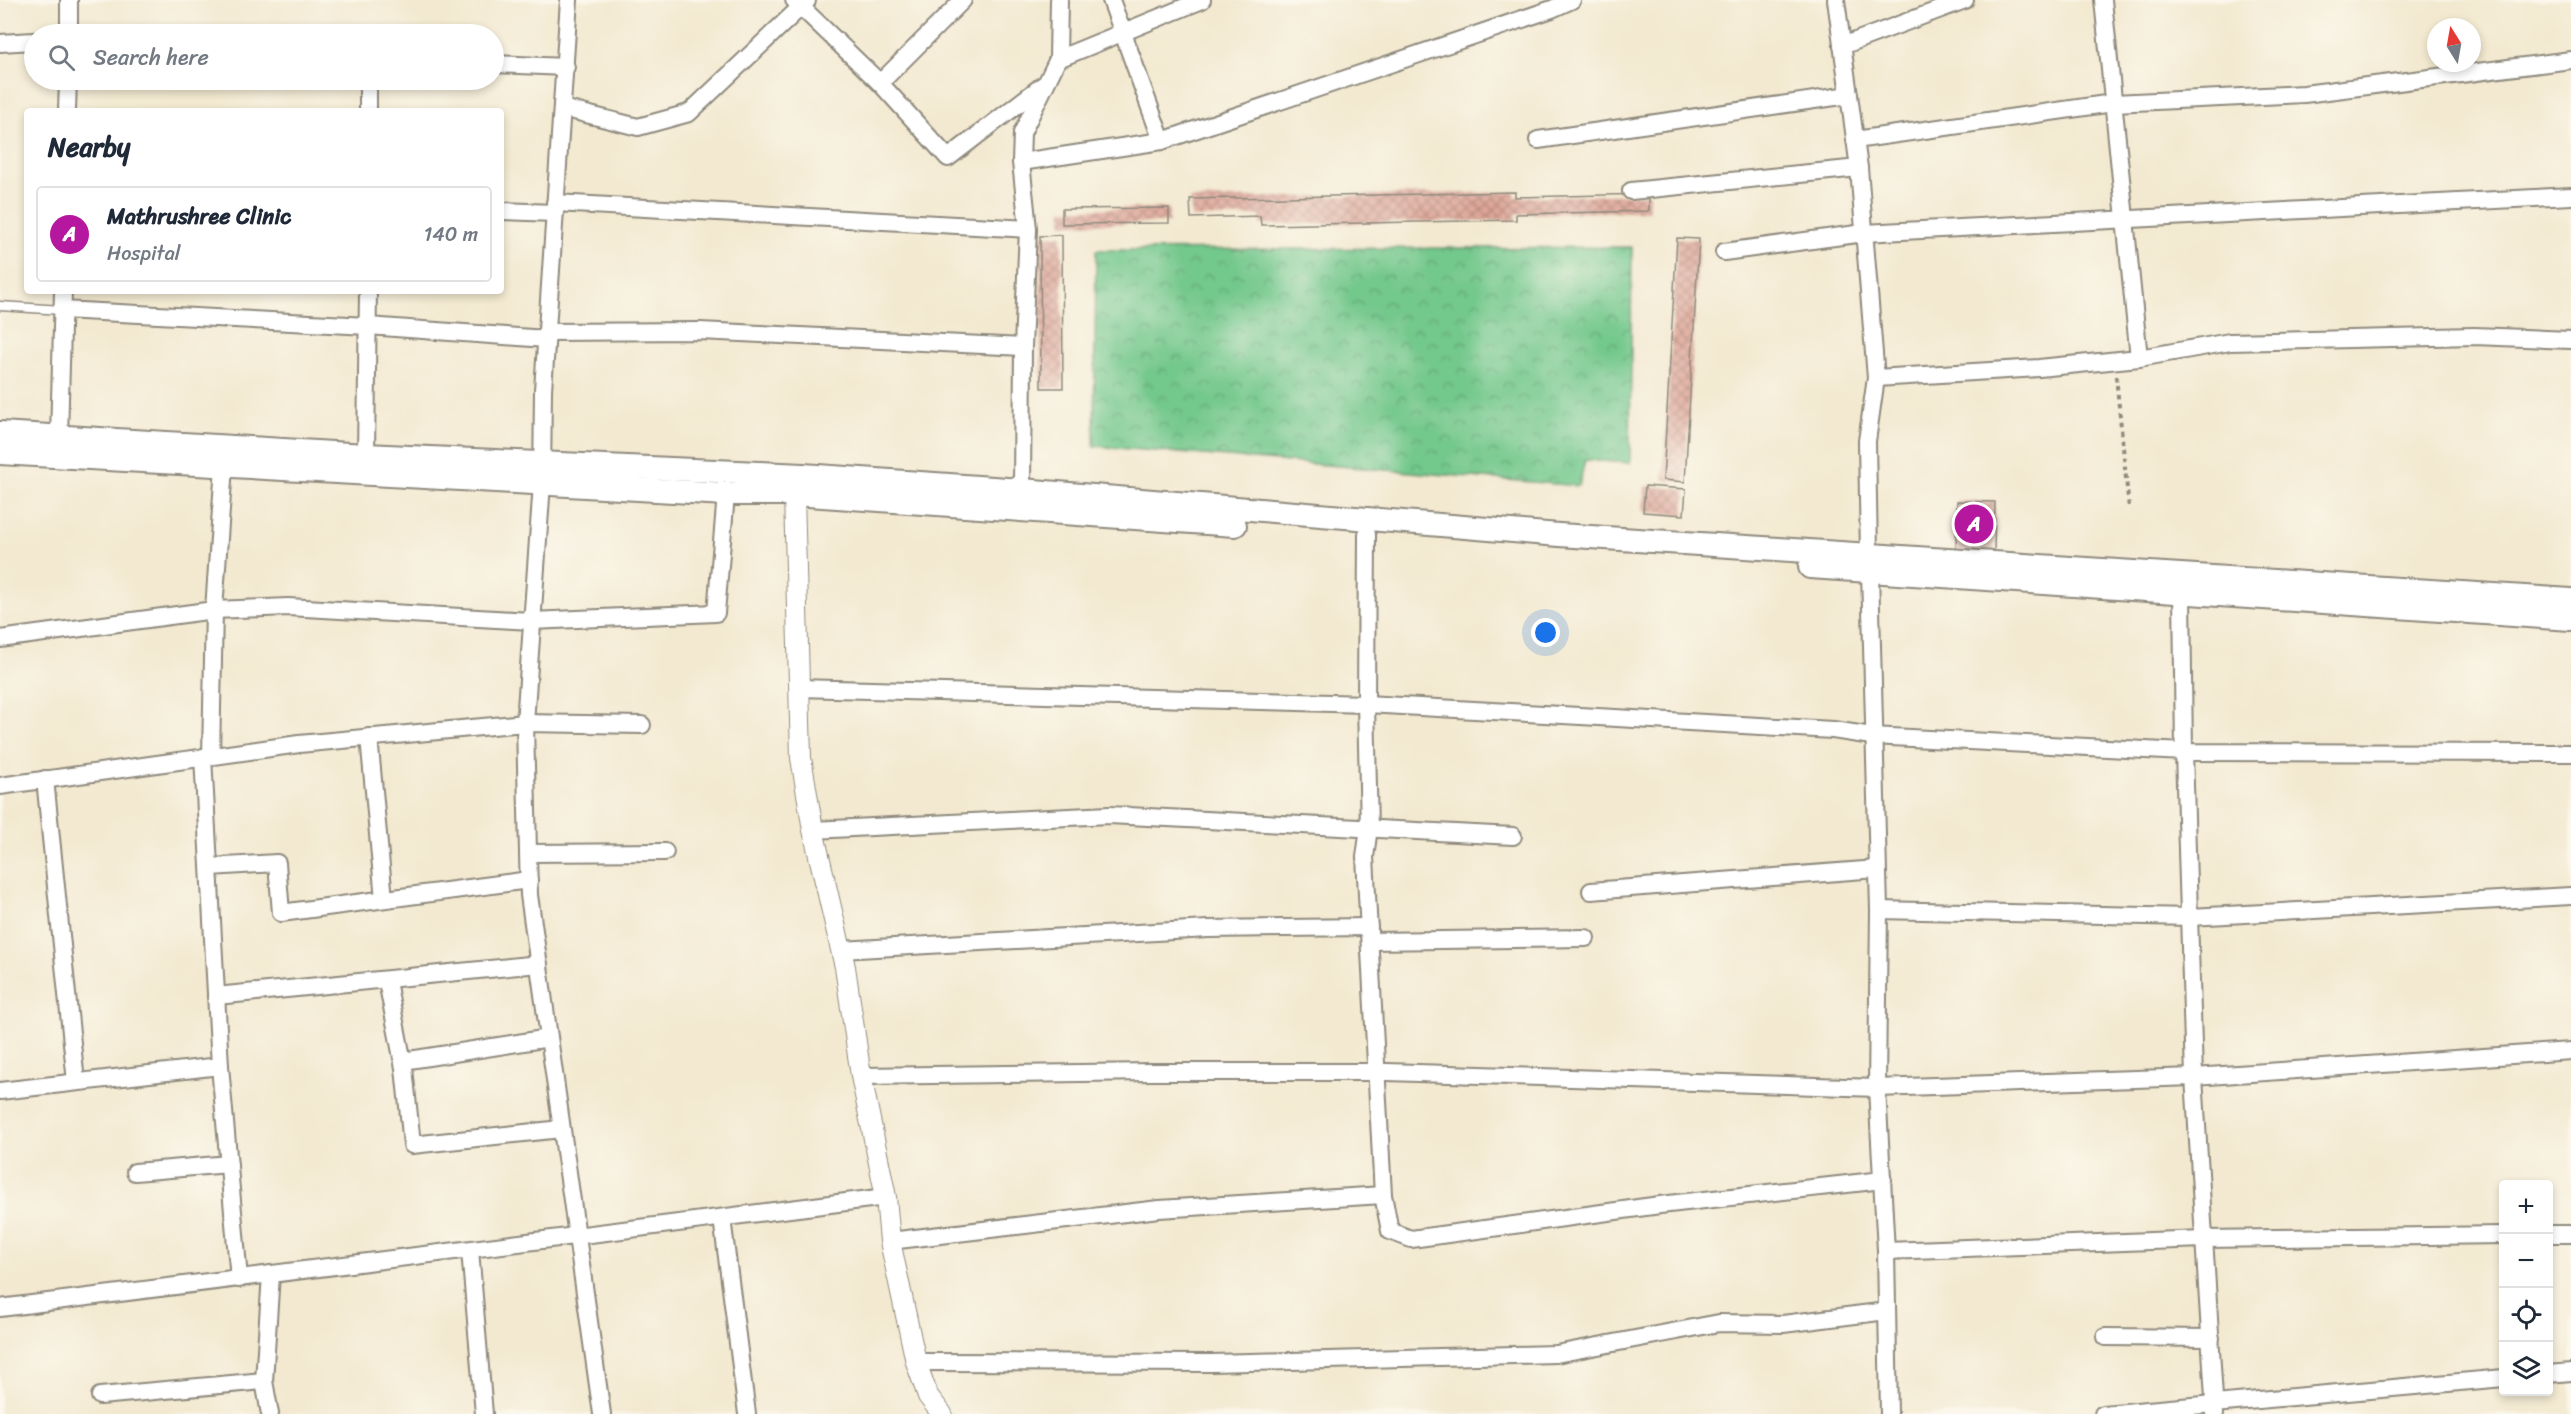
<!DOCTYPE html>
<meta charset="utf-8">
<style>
:root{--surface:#fff;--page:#f2f2f3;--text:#1f2937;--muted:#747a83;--line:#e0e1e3;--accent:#b5179e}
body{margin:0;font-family:Sriracha,sans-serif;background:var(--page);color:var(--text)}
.controls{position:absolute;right:18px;bottom:18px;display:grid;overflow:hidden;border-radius:6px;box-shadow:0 3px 9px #0003}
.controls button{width:54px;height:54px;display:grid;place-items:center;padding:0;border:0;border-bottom:2px solid var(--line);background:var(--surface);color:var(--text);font:30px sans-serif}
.compass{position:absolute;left:2427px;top:18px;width:54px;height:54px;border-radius:50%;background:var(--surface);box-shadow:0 3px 9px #0003;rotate:349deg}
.you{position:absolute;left:1546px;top:633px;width:21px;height:21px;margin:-15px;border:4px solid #fff;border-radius:50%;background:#1a73e8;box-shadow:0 0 0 9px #1a73e833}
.badge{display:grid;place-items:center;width:39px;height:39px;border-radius:50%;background:var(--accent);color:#fff;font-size:20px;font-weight:700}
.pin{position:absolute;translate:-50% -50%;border:3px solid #fff;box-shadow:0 2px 6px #0006}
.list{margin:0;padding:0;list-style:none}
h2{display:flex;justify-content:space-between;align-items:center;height:78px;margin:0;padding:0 24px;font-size:26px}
h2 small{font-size:20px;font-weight:400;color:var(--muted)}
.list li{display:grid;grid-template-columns:39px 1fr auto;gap:18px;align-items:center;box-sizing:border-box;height:96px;margin:0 12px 12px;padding:0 12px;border:2px solid var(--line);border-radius:6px}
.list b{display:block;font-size:22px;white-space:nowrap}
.list p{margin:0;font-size:20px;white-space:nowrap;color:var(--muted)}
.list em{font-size:20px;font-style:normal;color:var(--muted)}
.icon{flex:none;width:33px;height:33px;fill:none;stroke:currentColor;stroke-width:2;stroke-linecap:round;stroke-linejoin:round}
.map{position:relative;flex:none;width:2571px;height:1414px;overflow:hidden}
.search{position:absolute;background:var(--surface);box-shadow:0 3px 9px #0003;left:24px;top:24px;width:480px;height:66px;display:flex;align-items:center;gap:15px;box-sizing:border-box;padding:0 21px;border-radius:33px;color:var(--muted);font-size:22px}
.panel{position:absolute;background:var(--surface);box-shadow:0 3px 9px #0003;left:24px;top:108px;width:480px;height:186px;border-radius:6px}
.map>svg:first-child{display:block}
</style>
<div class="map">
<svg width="2571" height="1414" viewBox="0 0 2571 1414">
<defs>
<pattern id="park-crowns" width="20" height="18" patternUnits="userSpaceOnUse" patternTransform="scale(1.5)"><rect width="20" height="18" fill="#73c88c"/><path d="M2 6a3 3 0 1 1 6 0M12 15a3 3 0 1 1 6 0" fill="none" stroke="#5fa373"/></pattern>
<pattern id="building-cross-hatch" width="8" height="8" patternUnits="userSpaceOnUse" patternTransform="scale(1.5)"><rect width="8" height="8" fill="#dea698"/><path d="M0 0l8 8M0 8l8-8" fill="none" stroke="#b4877c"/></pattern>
</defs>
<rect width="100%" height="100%" fill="#fbf7ec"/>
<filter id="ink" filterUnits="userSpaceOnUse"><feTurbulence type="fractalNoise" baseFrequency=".0167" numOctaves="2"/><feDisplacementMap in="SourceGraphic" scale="12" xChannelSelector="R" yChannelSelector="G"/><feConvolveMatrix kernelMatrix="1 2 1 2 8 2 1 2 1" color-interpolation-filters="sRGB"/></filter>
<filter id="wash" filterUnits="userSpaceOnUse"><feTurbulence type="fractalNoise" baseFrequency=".008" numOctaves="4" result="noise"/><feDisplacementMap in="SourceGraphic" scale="24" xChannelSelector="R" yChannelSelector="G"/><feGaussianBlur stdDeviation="1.35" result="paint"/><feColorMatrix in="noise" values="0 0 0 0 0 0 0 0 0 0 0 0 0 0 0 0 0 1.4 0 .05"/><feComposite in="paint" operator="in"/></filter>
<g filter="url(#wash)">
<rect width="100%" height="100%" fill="#f3e9d0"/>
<!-- park -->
<polygon fill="url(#park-crowns)" stroke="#4f7a5c" stroke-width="1.5" points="1632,247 1630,463 1585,460 1579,486 1094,446 1096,250"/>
<g id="blocks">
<!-- building -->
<g fill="url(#building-cross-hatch)">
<polygon points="1515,192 1515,197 1649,194 1649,211 1516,214 1516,220 1261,225 1260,216 1191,218 1190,199"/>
<polygon points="1169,208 1169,223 1062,224 1062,209"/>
<polygon points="1062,235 1063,388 1041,388 1040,236"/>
<polygon points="1677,238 1699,239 1685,482 1663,480"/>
<polygon points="1645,486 1686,489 1684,515 1643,512"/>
<polygon points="1957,501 1995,502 1994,552 1956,551"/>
</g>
</g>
</g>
<g filter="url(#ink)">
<use href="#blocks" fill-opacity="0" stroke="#8f8a7e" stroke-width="1.5"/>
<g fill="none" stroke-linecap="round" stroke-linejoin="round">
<defs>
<polyline id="service" points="0,306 62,310"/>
<g id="minor">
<polyline points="569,0 543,390 542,483 525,723 529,895 602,1414"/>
<polyline points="794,0 880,83 948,158 1043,85"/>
<polyline points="1111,0 1162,141"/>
<polyline points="1836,0 1859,168 1876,378 1867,441 1869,555"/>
<polyline points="2103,0 2139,358"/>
<polyline points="69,34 69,0"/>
<polyline points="0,43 34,41"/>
<polyline points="1842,46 1965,0"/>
<polyline points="1058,59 1202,0"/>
<polyline points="494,64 566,67"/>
<polyline points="368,80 368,111"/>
<polyline points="880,83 963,0"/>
<polyline points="562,108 638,127 689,113 807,1"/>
<polyline points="67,111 68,80"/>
<polyline points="1538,140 1849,95"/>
<polyline points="1855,140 2113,103 2304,94 2571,60"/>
<polyline points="1021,162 1162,141 1552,9 1572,0"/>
<polyline points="1631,191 1859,168"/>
<polyline points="555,203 1028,229"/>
<polyline points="501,211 555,213"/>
<polyline points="1724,252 1864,233 2571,196"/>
<polyline points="62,310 368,326 546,339"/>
<polyline points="547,332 700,331 1023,347"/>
<polyline points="1876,378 2039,368 2139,358 2230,342 2474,336 2571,340"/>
<polyline points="59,437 63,291"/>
<polyline points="366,455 368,291"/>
<polyline points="1022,490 1023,347 1028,229 1021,162 1022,133 1058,59 1059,0"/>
<polyline points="1367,534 1366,704 1369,828 1365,857 1383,1195 1390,1231 1411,1239 1660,1205 1883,1180"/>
<polyline points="1870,571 1879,910 1877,1088 1886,1251 1889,1414"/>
<polyline points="2182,593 2184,752 2194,1077 2215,1414"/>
<polyline points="0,639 214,610 288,607 531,621 716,613 726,494"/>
<polyline points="799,688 1366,704 1833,730 1872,736 2184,752 2571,753"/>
<polyline points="369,737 384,899"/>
<polyline points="211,756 214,610 224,466"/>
<polyline points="203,757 220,1066 239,1279"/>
<polyline points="45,779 76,1082"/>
<polyline points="0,786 299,744 525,723 642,725"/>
<polyline points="813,830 1109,815 1513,836"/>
<polyline points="528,853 665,852"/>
<polyline points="210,867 277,863 281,913 529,880"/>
<polyline points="1591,891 1877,869"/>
<polyline points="1879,910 2190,917 2571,896"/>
<polyline points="1370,941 1586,938"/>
<polyline points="841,950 1208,929 1369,927"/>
<polyline points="387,981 404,1068 412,1145 561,1129"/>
<polyline points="216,996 539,964"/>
<polyline points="403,1061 549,1038"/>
<polyline points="861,1076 1152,1072 1387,1072 1877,1088 2194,1077 2571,1051"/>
<polyline points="0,1091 220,1066"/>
<polyline points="135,1172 229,1164"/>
<polyline points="722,1218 747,1414"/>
<polyline points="2548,1234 2571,1234"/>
<polyline points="890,1241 1159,1209 1383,1195"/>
<polyline points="470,1250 484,1414"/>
<polyline points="1886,1251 2204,1239 2504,1235"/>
<polyline points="0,1308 886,1197"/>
<polyline points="2105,1337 2211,1338"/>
<polyline points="916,1362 1211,1363 1556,1354 1719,1323 1783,1324 1887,1311"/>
<polyline points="2548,1374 2571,1372"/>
<polyline points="100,1396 264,1381"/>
<polyline points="270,1414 264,1381 271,1274"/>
<polyline points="2103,1414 2504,1378"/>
</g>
<polyline id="tertiary" points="794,494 801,758 813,830 845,967 861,1076 886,1197 890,1241 916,1362 928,1396 942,1414"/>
<g id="secondary">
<polyline points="0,433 366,455 803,475 1022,490 1559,535 2571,600"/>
<polyline points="0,453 726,494 794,494 1235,525"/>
<polyline points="1810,567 2571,619"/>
</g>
</defs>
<!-- service casing -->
<use href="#service" stroke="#8f8a7e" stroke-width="11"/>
<!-- minor casing -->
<use href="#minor" stroke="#8f8a7e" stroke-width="20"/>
<!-- tertiary casing -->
<use href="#tertiary" stroke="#8f8a7e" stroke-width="22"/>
<!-- secondary casing -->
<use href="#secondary" stroke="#8f8a7e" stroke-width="26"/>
<!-- path -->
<polyline stroke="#8f8a7e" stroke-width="4" stroke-dasharray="4.5 4.5" stroke-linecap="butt" points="2116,376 2129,509"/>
<!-- service -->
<use href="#service" stroke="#fff" stroke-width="8"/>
<!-- minor -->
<use href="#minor" stroke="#fff" stroke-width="16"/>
<!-- tertiary -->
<use href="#tertiary" stroke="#fff" stroke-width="20"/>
<!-- secondary -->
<use href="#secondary" stroke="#fff" stroke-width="22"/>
</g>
</g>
</svg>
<div class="controls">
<button>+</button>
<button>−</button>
<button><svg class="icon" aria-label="locate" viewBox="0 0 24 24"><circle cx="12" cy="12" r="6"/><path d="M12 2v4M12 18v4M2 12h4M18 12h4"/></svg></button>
<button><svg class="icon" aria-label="layers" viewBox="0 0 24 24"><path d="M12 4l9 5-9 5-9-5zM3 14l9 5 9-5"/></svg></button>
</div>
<svg class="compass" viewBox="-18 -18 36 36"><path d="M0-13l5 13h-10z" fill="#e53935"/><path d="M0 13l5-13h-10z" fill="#747a83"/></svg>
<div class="you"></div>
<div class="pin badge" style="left:1974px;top:524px">A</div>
<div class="search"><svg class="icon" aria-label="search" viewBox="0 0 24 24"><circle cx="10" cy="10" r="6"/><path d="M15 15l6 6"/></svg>Search here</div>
<section class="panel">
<h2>Nearby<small></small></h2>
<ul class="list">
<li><span class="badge">A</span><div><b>Mathrushree Clinic</b><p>Hospital</p></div><em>140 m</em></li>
</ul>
</section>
</div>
